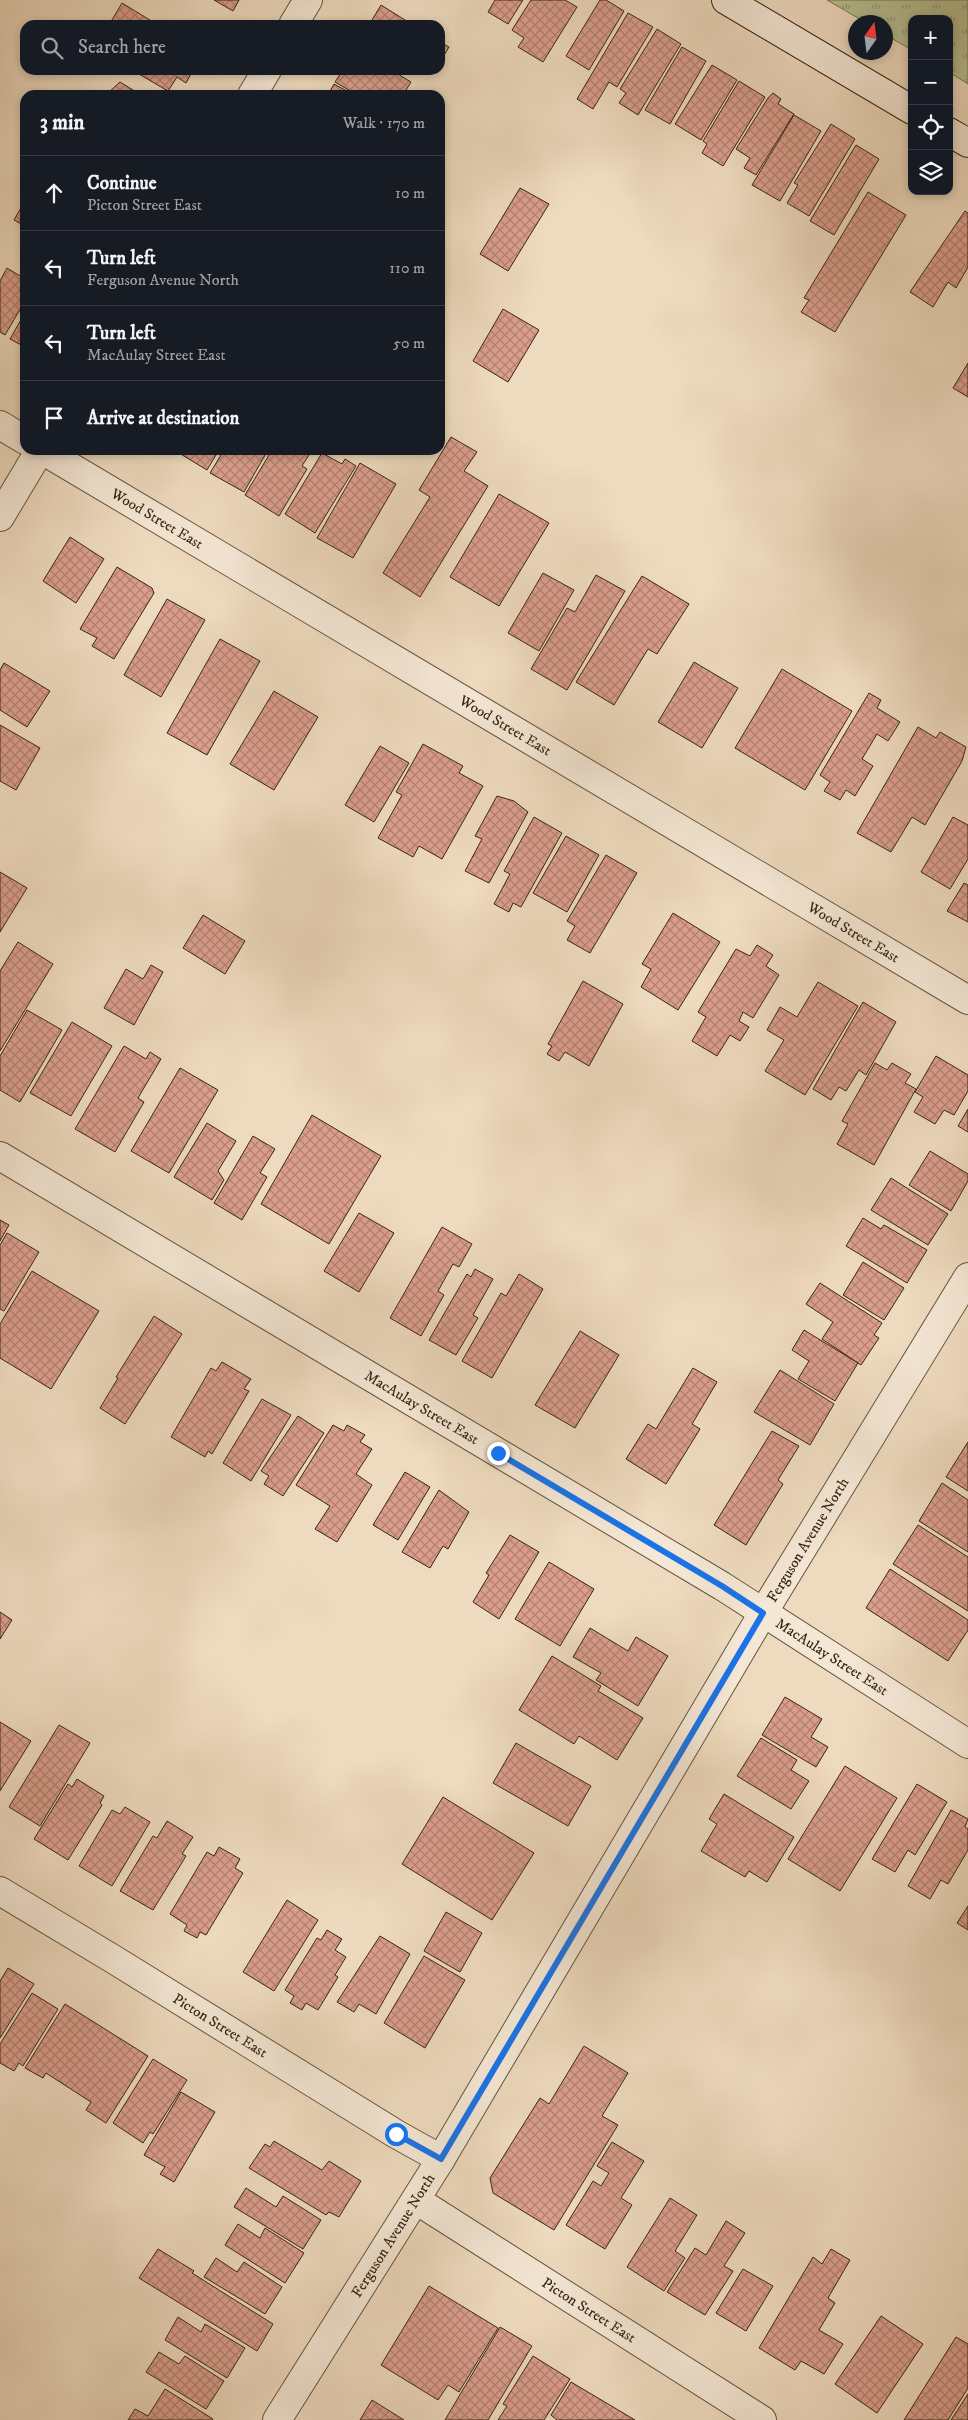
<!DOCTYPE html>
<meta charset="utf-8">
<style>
:root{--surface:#171b24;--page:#242831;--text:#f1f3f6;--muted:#9ea1a6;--line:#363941}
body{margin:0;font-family:"IM FELL DW Pica",serif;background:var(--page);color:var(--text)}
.controls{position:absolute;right:15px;top:15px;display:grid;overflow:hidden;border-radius:10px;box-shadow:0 2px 8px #0003}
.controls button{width:45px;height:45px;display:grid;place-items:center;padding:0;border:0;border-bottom:1px solid var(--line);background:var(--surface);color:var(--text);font:25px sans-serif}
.compass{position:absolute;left:848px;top:15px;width:45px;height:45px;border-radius:50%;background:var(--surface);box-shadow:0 2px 8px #0003;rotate:14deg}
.stop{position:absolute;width:15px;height:15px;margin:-11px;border:4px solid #1a73e8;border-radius:50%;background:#fff}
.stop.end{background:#1a73e8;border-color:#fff;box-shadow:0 1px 5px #0008}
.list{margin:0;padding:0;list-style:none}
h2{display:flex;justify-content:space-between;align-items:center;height:65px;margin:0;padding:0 20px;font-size:21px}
h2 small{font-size:16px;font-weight:400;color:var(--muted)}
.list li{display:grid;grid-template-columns:32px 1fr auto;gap:15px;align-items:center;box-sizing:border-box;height:75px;padding:0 20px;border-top:1px solid var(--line)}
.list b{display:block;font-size:19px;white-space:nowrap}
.list p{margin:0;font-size:16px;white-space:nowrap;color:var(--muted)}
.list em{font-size:16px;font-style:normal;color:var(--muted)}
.icon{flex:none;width:28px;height:28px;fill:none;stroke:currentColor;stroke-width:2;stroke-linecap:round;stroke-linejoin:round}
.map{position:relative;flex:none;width:968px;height:2420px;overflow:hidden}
.search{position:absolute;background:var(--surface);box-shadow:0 2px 8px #0003;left:20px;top:20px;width:425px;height:55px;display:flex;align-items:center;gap:12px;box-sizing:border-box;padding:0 18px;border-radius:15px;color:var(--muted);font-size:19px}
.panel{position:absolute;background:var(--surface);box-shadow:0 2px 8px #0003;left:20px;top:90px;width:425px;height:365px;border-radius:15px}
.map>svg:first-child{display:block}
</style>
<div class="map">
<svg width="968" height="2420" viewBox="0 0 968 2420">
<defs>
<pattern id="park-tufts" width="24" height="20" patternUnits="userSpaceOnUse" patternTransform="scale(1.25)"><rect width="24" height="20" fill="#b7c093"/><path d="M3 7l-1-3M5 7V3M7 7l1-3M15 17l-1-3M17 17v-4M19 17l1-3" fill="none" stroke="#969c77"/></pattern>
<pattern id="building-cross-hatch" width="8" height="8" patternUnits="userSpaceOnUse" patternTransform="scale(1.25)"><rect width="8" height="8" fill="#db9e8d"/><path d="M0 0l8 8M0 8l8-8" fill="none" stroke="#b38172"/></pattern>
</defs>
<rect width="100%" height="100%" fill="#eedabe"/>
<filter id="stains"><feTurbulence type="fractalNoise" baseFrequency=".004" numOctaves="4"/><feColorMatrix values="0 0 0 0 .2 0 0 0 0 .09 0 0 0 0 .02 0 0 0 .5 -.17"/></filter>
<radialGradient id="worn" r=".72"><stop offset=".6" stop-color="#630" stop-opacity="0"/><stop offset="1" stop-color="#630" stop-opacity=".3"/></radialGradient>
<!-- park -->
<polygon fill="url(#park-tufts)" stroke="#787453" points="827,0 968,0 968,84 949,72 949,19 912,19 912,50 886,35 886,22 865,22"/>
<!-- building -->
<g fill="url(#building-cross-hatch)" stroke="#382713">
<polygon points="214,0 239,0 233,11"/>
<polygon points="495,0 523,0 508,24 488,12"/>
<polygon points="531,0 565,0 577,7 543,62 518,47 524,38 512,30"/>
<polygon points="600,0 606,0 624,11 589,70 566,56"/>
<polygon points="122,3 158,25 109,25"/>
<polygon points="381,5 413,25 369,25"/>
<polygon points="628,13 653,27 617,87 609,82 593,109 577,99"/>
<polygon points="657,29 681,44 638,115 619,103 626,93 620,89"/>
<polygon points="440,42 449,47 440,62"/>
<polygon points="682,47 706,61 670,124 645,110"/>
<polygon points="712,65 737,80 701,140 675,124"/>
<polygon points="132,70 193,70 186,83 177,77 168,91"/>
<polygon points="343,70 391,70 411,82 403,95 357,95 335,82"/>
<polygon points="739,81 765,97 723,166 702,153 707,144 703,141"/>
<polygon points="120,82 141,95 100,95 102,92 107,94"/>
<polygon points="334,84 354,95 328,95"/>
<polygon points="773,93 781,99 778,104 794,114 756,175 744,168 750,158 736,149 768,98"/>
<polygon points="794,115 821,131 780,201 752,185"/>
<polygon points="831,124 855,139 809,216 787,203 798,185 794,183"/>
<polygon points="856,145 879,159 834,235 810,221"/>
<polygon points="520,188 549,204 508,271 480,254"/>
<polygon points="868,192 906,215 835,332 801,312 809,300 804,298"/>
<polygon points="25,201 25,226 14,220"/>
<polygon points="965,211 968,213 968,267 956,288 948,282 933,307 910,292"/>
<polygon points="7,268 25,279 25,301 5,335 0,332 0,281"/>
<polygon points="503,309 539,330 508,382 473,361"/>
<polygon points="25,313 25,347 10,339"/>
<polygon points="968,363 968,397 953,388"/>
<polygon points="451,437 477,452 464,471 488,486 420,597 383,573 430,497 419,490"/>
<polygon points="174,450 219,450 207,470"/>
<polygon points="224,450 268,450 244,492 210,473"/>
<polygon points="272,450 281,453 283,450 312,450 302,466 307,469 279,516 245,495"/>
<polygon points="322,453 342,464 345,459 356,466 315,533 285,514"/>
<polygon points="360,463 396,484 353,558 317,538"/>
<polygon points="499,494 549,523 499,606 450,577"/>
<polygon points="70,537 104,559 76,603 43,581"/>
<polygon points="117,567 152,588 154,593 114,659 92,646 97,638 80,629"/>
<polygon points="543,573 574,590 539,651 508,633"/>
<polygon points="596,575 625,591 567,690 531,669 567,608 575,612"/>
<polygon points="642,576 689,604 657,654 648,649 614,705 576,682"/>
<polygon points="167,599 205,620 161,697 124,675"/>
<polygon points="220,639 260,661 207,755 167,733"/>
<polygon points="694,662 738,688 702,748 658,722"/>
<polygon points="4,663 50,691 27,727 0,710 0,670"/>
<polygon points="782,669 852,711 805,790 735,748"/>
<polygon points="274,691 318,717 274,790 230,764"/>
<polygon points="869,693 881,700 877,708 900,722 888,741 877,734 862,759 873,766 855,796 846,790 840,800 824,791 830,782 820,775"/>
<polygon points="0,725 40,748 16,790 0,781"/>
<polygon points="918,727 936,738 940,732 966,747 962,761 925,825 912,817 891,852 857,833"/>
<polygon points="423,744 463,766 459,773 483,786 442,859 419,846 413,857 378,838 402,795 396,792"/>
<polygon points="380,746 409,763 374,822 345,805"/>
<polygon points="497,796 514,801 528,812 489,883 465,871 482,839 475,836"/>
<polygon points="534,817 562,833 521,907 513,903 509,912 494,904 510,874 504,871"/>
<polygon points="953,817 968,825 968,859 950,889 921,872"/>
<polygon points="566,836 599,855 567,912 533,893"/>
<polygon points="606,855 637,873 590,953 567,940 575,926 567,921"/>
<polygon points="0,872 27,888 0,932"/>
<polygon points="964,883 968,885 968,922 947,911"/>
<polygon points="673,913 720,942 678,1010 641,987 651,969 642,964"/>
<polygon points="203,915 245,941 225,974 183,948"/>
<polygon points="18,942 53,964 0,1051 0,971"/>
<polygon points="757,945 773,955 766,966 779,975 753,1018 743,1012 739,1021 749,1027 740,1041 730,1035 717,1056 692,1041 706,1017 698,1012 736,949 750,956"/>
<polygon points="151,965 163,972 134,1025 104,1008 126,969 143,979"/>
<polygon points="583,981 623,1004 589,1066 565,1052 559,1061 547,1054 552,1046 548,1044"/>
<polygon points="818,982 858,1006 805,1095 765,1071 784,1040 767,1030 780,1007 797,1017"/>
<polygon points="863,1002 896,1022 866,1075 859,1070 846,1091 839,1087 831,1100 813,1089"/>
<polygon points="27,1010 62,1030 20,1102 0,1090 0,1056"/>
<polygon points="72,1022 112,1046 71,1116 30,1093"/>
<polygon points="124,1046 146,1059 150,1052 161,1059 138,1098 144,1102 115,1152 75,1129"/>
<polygon points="936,1056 968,1075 968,1091 954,1115 944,1110 935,1124 914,1112 923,1097 915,1092"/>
<polygon points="875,1063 887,1070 892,1063 911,1074 905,1083 916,1089 874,1165 837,1144 848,1124 842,1121"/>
<polygon points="180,1068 218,1090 169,1173 131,1151"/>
<polygon points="968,1109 968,1132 958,1126"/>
<polygon points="312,1115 381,1156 329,1244 261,1204"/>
<polygon points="207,1123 236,1141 218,1171 224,1180 212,1200 174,1177"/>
<polygon points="253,1136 275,1149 260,1173 267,1177 242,1220 214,1203"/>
<polygon points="930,1151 968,1174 968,1181 951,1211 909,1185"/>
<polygon points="891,1178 948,1214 928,1245 871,1210"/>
<polygon points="359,1213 394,1233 359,1292 324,1271"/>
<polygon points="863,1218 881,1229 884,1225 927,1250 907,1283 846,1246"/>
<polygon points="0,1220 9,1225 0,1241"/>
<polygon points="442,1227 472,1244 459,1267 453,1264 438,1291 444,1295 421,1336 390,1318"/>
<polygon points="7,1233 39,1252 4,1311 0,1309 0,1245"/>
<polygon points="863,1262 904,1288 884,1320 843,1295"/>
<polygon points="475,1269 493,1279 473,1315 478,1318 456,1355 429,1340 467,1274 471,1277"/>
<polygon points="32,1271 99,1311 51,1389 0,1358 0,1324"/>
<polygon points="519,1274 543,1289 492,1378 462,1361 501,1293 506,1296"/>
<polygon points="820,1283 882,1323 874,1335 879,1338 861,1365 822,1339 833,1322 806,1304"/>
<polygon points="154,1316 182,1334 125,1424 100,1408 118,1378 116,1377"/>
<polygon points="804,1330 858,1363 835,1401 798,1379 809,1361 792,1350"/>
<polygon points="580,1331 619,1355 575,1428 535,1405"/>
<polygon points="222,1362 251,1379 244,1389 249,1391 212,1454 208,1451 205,1457 171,1437 211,1368 216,1371"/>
<polygon points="693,1368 717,1382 692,1424 700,1429 666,1484 626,1459 648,1424 656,1429"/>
<polygon points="780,1370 834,1404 810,1445 754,1412"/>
<polygon points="262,1399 291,1415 251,1481 223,1463"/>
<polygon points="298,1416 324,1433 283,1496 264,1484 269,1476 261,1471"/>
<polygon points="333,1425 344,1431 347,1425 365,1435 360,1442 372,1449 356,1474 372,1485 337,1542 315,1529 330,1506 296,1485"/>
<polygon points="772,1431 799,1446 778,1480 783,1484 746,1545 714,1525"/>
<polygon points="968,1442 968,1491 946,1477"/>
<polygon points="405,1472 430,1487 398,1540 373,1525"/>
<polygon points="942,1483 968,1500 968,1552 919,1521"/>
<polygon points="439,1490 469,1512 448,1549 443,1546 430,1568 402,1552"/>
<polygon points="918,1525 968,1557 968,1611 893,1564"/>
<polygon points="510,1535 539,1552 499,1619 473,1602 489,1575 486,1573"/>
<polygon points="549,1562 594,1589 560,1646 515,1619"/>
<polygon points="890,1569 968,1620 968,1630 948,1661 866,1608"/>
<polygon points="0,1612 12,1620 0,1639"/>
<polygon points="590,1628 628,1651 636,1637 668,1656 638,1706 596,1680 601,1673 573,1657"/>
<polygon points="552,1656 601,1686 598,1691 643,1718 617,1760 579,1736 574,1744 519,1710"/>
<polygon points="785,1697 822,1719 811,1737 828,1747 816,1767 762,1735"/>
<polygon points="0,1722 31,1741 0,1791"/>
<polygon points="59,1725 90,1743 40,1826 9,1807"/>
<polygon points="761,1738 797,1760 791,1770 809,1781 791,1809 737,1776"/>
<polygon points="516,1743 591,1786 568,1826 493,1783"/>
<polygon points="845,1766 897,1798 840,1891 788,1859"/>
<polygon points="77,1779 104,1796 100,1803 102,1805 68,1860 34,1839 68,1784 72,1787"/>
<polygon points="917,1784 947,1802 915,1855 908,1850 895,1872 872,1859"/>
<polygon points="724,1794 794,1837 767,1882 749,1871 745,1877 701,1851 717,1824 709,1819"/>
<polygon points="443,1797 534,1853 492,1920 402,1864"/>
<polygon points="125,1807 150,1822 112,1886 79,1866 112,1810 120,1814"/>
<polygon points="951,1810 968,1819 965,1827 968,1829 968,1850 948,1884 941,1880 930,1899 908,1886"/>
<polygon points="167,1821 193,1837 182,1854 186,1856 153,1910 120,1891 153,1836 157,1838"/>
<polygon points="219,1847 240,1859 235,1868 243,1873 206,1935 200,1932 197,1938 184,1931 187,1925 170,1914 207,1852 214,1856"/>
<polygon points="287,1900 318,1920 274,1991 243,1972"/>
<polygon points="968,1906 968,1930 957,1923"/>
<polygon points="446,1912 482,1933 460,1972 424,1951"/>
<polygon points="327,1930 342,1939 335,1950 346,1957 335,1975 338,1977 318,2010 306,2003 302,2010 290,2003 294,1996 285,1990 317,1938 321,1940"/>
<polygon points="380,1936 410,1954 376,2014 359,2004 354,2012 337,2002"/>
<polygon points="424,1956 465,1980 425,2048 384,2023"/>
<polygon points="8,1968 34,1984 0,2038 0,1981"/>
<polygon points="32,1993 58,2009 23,2066 19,2063 14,2071 0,2063 0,2044"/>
<polygon points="65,2004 148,2056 106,2123 86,2110 91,2102 46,2073 43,2078 25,2068"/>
<polygon points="584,2046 628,2073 602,2116 618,2125 554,2230 493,2193 490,2178 540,2098 549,2104"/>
<polygon points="153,2059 187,2080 153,2134 150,2132 143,2143 113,2123"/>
<polygon points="181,2092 215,2112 174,2182 160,2174 165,2167 144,2155"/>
<polygon points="274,2141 322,2170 329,2161 361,2181 339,2217 329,2212 326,2215 249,2168 265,2144 270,2147"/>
<polygon points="612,2142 644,2161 621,2198 632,2205 605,2249 566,2225 593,2181 601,2186 609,2173 597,2166"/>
<polygon points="246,2188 276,2207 283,2196 321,2220 303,2249 234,2207"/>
<polygon points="670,2198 697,2215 675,2251 685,2258 664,2291 627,2267"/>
<polygon points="726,2221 745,2233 724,2266 733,2271 705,2315 667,2292 695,2248 706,2255"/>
<polygon points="238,2224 260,2238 265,2228 304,2253 285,2283 225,2245"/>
<polygon points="158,2249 194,2271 192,2273 273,2324 257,2351 139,2278"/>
<polygon points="831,2249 850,2260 828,2298 835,2303 819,2330 843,2344 824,2374 801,2361 795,2370 759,2348 813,2257 822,2264"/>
<polygon points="216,2258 237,2272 244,2262 282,2287 265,2314 204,2277"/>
<polygon points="743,2269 773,2286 746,2331 716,2313"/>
<polygon points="429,2286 498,2328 459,2392 448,2385 438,2400 381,2365"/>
<polygon points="881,2316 923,2344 877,2413 835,2384"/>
<polygon points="178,2317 201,2332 205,2324 245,2348 227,2378 165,2340"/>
<polygon points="500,2327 532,2346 488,2420 445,2420"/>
<polygon points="956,2337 968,2344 968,2388 948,2420 904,2420"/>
<polygon points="159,2352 179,2364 185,2356 224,2381 206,2409 146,2372"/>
<polygon points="533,2356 570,2379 544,2420 498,2420 507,2406 503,2404"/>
<polygon points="571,2382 635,2420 557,2420 551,2415"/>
<polygon points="165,2389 213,2419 212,2420 128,2420 135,2409 148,2416"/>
<polygon points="968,2394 968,2420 951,2420"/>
<polygon points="372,2400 404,2420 360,2420"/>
</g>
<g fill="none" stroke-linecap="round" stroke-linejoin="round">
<defs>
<g id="street">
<polyline points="293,25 308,0"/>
<polyline points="252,95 267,70"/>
<polyline points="0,425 25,440"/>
<path id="s1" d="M42 450 968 1000"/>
<polyline points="0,517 40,450"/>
<path id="s2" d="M0 1156 722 1586 968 1744"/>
<path id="s3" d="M0 1891 113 1959 396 2134 441 2159"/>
<path id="s4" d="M416 2200 762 2420"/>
<path id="s5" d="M277 2420 441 2159 763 1613 968 1277"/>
</g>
<g id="secondary">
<polyline points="726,0 912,110"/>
<polyline points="949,132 968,143"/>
</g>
</defs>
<!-- street casing -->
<use href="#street" stroke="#66543e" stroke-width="30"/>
<!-- secondary casing -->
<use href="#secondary" stroke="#382713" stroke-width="30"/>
<!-- street -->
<use href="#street" stroke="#f4e7d5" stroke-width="28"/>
<!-- secondary -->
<use href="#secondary" stroke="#f4e7d5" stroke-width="28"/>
</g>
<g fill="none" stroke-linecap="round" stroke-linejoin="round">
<!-- route -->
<polyline stroke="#1a73e8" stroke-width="6" points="396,2134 441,2159 763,1613 722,1586 498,1453"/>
</g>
<g text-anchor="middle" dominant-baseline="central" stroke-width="5" stroke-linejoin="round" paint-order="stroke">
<!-- street labels -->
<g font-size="15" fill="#382713" stroke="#f4e7d5">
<text stroke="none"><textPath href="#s1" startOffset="134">Wood Street East</textPath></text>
<text stroke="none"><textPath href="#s1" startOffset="539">Wood Street East</textPath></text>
<text stroke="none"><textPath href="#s1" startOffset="944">Wood Street East</textPath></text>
<text stroke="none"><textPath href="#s2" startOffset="491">MacAulay Street East</textPath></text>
<text stroke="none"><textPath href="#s5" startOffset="1028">Ferguson Avenue North</textPath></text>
<text stroke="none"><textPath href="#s2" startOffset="971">MacAulay Street East</textPath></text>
<text stroke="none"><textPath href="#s3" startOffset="258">Picton Street East</textPath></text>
<text stroke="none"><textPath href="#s5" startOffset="218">Ferguson Avenue North</textPath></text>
<text stroke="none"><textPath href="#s4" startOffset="205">Picton Street East</textPath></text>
</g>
</g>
<rect width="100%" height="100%" filter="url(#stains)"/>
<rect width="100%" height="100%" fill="url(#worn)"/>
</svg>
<div class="controls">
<button>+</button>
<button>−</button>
<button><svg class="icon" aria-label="locate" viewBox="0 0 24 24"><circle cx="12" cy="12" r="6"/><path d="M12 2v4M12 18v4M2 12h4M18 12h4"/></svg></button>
<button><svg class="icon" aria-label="layers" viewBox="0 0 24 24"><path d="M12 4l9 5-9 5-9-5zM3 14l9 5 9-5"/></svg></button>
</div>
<svg class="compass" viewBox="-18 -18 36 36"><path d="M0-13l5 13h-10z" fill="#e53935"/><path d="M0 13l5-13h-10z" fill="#9ea1a6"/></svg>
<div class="stop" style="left:396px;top:2134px"></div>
<div class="stop end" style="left:498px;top:1453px"></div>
<div class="search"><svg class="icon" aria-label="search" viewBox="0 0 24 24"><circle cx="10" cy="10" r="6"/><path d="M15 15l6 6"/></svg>Search here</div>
<section class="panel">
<h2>3 min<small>Walk · 170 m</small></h2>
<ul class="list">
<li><svg class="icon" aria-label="ahead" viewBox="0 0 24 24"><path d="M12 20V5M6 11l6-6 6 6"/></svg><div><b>Continue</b><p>Picton Street East</p></div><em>10 m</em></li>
<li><svg class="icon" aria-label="left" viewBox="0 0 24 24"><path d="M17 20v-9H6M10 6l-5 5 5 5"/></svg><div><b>Turn left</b><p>Ferguson Avenue North</p></div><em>110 m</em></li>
<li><svg class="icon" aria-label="left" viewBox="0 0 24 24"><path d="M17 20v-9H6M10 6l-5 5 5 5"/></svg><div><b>Turn left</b><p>MacAulay Street East</p></div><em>50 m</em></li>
<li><svg class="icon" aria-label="arrive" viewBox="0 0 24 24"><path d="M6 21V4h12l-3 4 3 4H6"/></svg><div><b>Arrive at destination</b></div></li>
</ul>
</section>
</div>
